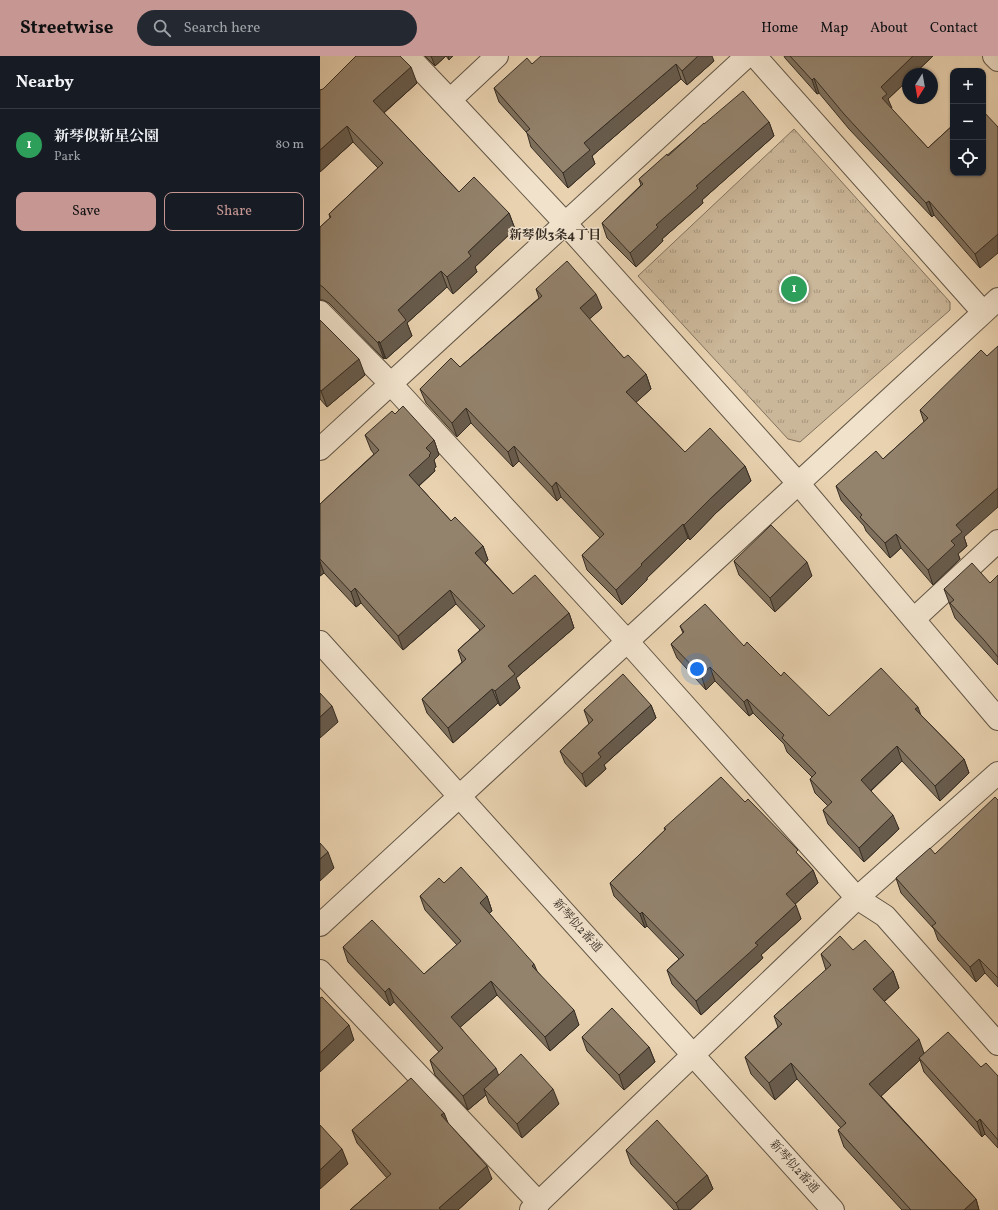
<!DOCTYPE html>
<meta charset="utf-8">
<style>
:root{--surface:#171b24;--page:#242831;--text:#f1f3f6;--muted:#9ea1a6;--line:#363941;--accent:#c59692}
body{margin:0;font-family:Vollkorn,"Noto Serif JP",serif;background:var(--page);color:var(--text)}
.controls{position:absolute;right:12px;top:12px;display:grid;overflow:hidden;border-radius:8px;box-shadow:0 1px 3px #0004}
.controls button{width:36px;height:36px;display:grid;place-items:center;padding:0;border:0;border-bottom:1px solid var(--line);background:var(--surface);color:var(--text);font:20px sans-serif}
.compass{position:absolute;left:582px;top:12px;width:36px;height:36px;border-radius:50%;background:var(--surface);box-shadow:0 1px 3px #0004;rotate:191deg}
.you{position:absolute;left:377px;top:613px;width:14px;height:14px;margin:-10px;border:3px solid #fff;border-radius:50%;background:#1a73e8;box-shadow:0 0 0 6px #1a73e833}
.badge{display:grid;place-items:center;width:26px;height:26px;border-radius:50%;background:var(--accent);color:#fff;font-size:13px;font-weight:700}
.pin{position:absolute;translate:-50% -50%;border:2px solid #fff;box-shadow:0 1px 4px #0006}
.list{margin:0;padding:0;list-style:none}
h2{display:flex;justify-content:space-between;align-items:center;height:52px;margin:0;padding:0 16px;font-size:17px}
h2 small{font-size:13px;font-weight:400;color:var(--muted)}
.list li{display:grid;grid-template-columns:26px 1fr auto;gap:12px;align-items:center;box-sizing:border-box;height:72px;padding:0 16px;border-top:1px solid var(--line)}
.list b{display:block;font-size:15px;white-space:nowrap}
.list p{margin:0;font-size:13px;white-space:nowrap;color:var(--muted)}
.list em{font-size:13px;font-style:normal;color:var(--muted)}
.actions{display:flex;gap:8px;padding:12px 16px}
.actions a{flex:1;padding:9px 0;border:1px solid var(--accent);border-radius:8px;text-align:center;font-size:14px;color:var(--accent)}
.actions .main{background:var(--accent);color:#111}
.icon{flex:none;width:22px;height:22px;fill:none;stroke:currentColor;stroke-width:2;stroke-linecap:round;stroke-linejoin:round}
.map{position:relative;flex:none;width:678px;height:1154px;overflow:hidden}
header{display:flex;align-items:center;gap:24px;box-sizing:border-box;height:56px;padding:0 20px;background:var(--accent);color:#111}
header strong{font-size:19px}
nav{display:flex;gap:22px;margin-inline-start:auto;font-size:14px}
.search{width:280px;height:36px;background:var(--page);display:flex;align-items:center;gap:10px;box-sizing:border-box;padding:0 14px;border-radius:22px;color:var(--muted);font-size:15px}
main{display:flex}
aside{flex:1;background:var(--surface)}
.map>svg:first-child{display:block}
</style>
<header>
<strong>Streetwise</strong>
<div class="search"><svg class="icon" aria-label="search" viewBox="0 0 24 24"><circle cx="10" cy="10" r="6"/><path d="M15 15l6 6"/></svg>Search here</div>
<nav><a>Home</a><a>Map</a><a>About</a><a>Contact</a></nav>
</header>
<main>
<aside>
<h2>Nearby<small></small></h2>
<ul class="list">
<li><span class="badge" style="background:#2e9e5b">1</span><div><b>新琴似新星公園</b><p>Park</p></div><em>80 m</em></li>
</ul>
<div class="actions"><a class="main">Save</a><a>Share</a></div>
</aside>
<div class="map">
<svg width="678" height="1154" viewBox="0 0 678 1154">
<defs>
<pattern id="park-tufts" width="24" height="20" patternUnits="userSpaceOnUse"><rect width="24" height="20" fill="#cab698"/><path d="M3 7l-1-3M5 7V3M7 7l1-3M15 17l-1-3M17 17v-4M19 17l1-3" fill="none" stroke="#a5947c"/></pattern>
</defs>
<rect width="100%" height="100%" fill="#e9d2b0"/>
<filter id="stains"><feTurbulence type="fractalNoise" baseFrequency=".005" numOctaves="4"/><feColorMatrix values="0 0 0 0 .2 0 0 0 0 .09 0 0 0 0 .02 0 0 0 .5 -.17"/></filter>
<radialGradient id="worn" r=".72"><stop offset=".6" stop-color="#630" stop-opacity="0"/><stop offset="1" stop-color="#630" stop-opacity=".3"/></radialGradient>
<!-- park -->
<polygon fill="url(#park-tufts)" stroke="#80715e" points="474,73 630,246 630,254 480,386 468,383 318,220"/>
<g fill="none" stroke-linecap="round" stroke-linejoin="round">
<defs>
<g id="minor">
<polyline points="88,0 130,44"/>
<polyline points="177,0 130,44 245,167 478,427 678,663"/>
<polyline points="435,0 663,256"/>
<polyline points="674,0 678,4"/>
<polyline points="0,256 71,328 307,585 537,842 565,860 678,988"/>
<polyline points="0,393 427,0"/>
<polyline points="594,563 678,485"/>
<polyline points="0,586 513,1154"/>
<polyline points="0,869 678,243"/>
<polyline points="0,915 219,1147"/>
<polyline points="211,1154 537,842 678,717"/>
</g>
</defs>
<!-- minor casing -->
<use href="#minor" stroke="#625646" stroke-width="24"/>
<!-- minor -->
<use href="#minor" stroke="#f1e2cc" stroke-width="22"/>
</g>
<!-- wall -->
<g fill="#7e705d" stroke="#352c23">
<polygon points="105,0 133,0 129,4 126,0 115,10"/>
<polygon points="464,0 613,0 594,18 588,18 588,24 568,43 571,53 608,92 633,69 660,212 614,159 612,161 529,73 499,37 497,38 465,2"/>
<polygon points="394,5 367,29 361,23 272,100 275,108 248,132 211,91 207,77 179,46 174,32 212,8"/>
<polygon points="97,27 64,57 139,136 189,157 195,173 155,211 157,216 133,238 127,231 87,267 92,280 66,303 65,302 64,303 9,247 3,244 0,244 0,171 10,162 9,158 58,112 33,86 0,116 0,34"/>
<polygon points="449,66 454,80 382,144 383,147 342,183 343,185 316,211 287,182 282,167 321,129 319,123 384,68"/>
<polygon points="216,233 282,252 269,263 304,302 326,318 331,333 316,346 365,396 425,410 431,425 396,457 370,484 368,482 327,522 327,524 302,549 267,514 262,499 280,482 241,441 237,445 199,405 193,411 151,367 137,381 106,347 100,333 140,311 219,242"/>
<polygon points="0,264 45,319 7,351 0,343"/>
<polygon points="667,300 644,481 647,490 638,498 640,503 613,529 581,492 570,502 546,475 544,470 521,444 516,430 563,403 604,366 600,354"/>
<polygon points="75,358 114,384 119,399 114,404 116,411 114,413 115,415 99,430 131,465 163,490 168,504 165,507 193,538 249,557 254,572 196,622 200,632 180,650 178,647 133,687 107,657 102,643 142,606 138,594 160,574 136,548 83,594 41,547 36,551 4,517 0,520 0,448 54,398 51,394 45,379"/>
<polygon points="414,505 492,520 455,556 419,519"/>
<polygon points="678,519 678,609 635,562 624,533 670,527"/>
<polygon points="360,570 424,590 509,660 601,659 644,703 649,717 620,745 582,705 551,735 579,773 544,806 508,768 503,754 508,750 495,737 490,723 492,721 467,696 464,688 433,657 429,660 395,625 386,634 357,602 351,588 363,577"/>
<polygon points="331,649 336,662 284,709 286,713 266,731 245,707 240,695 269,668 264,654"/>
<polygon points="678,744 678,931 665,917 656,926 618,884 614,873 581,837 576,822 615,798"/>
<polygon points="344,772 480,800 493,814 498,827 475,848 481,863 441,899 443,902 381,959 352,928 347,914 359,903 327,870 325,872 294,840 290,827 345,774"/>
<polygon points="124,827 167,840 172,855 169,857 217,915 259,969 230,995 177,939 140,971 178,1019 239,1048 202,1082 169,1047 166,1039 148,1054 115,1019 110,1004 119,996 74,946 70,950 28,906 23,891 104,918 137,889 105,854 100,840"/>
<polygon points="533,894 573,915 579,932 564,946 604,997 661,1011 678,1020 678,1092 665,1078 662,1081 604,1016 600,1004 561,1040 656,1143 659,1154 582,1154 524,1091 518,1074 521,1072 477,1023 455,1044 431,1018 425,1001 458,971 454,960 506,914 501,898"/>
<polygon points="262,981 329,991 335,1006 304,1034 267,995"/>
<polygon points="124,1057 128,1067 172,1123 138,1154 30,1154 67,1122 37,1087 32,1074"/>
<polygon points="306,1094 387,1119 393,1133 370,1154 354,1154 311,1108"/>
</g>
<!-- shaded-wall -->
<g fill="#675b4c" stroke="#352c23">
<polygon points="111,0 126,0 115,10"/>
<polygon points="128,0 133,0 129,4"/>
<polygon points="378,0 392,0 394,5 367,29 362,15"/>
<polygon points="593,0 613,0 594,18 588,18 588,24 568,43 572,52 567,56 562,42 561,31"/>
<polygon points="356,8 361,23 272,100 275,108 248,132 243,117 264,87"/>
<polygon points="91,11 97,27 59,61 53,45"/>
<polygon points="494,22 499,37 497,38 492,24"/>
<polygon points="449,66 454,80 382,144 383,147 342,183 343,185 316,211 310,197 336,169 376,130"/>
<polygon points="27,70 33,86 0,116 0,94"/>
<polygon points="609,145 614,159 612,161 606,147"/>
<polygon points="189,157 195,173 155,211 157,216 133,238 127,221 148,196"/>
<polygon points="678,178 678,197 660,212 655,198"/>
<polygon points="121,215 127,231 87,267 92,280 66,303 60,287 78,254"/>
<polygon points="276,238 282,252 265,267 260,252"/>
<polygon points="59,285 65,302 64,303 58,287"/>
<polygon points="39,303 45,319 7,351 1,335"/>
<polygon points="326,318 331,333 312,350 306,336"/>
<polygon points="146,352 151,367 137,381 132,367"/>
<polygon points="114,384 119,399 114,404 116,411 114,413 115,415 95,433 89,419 106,392"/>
<polygon points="194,390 199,405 193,411 188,396"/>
<polygon points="425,410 431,425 396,457 370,484 364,469 391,442"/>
<polygon points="236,426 241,441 237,445 232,431"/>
<polygon points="678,432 678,451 644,481 647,490 638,498 640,503 613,529 608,514 631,485 636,469"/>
<polygon points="363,468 368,482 327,522 327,524 302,549 296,534 321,508"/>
<polygon points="576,478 581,492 570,502 565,487"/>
<polygon points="163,490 168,504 161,511 155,497"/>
<polygon points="0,506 4,517 0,520"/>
<polygon points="487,506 492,520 455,556 450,542"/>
<polygon points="35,532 41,547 36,551 31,536"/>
<polygon points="130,534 136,548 83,594 78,580"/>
<polygon points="249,557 254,572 196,622 200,632 180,650 175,635 188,610"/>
<polygon points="390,611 395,625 386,634 381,619"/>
<polygon points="172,633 178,647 133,687 128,672"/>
<polygon points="427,643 433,657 429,660 424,646"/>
<polygon points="331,649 336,662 284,709 286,713 266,731 262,718 278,697"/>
<polygon points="12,650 18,666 0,682 0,661"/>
<polygon points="598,651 603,665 595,653"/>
<polygon points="577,690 582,705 546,739 541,724"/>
<polygon points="644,703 649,717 620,745 615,730"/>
<polygon points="573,759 579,773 544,806 539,792"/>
<polygon points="8,796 14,812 0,825 0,803"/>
<polygon points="493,814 498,827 471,852 466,838"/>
<polygon points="167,840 172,855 165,861 160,847"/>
<polygon points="476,849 481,863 441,899 443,902 381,959 376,945 435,887"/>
<polygon points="322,856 327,870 325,872 320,858"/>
<polygon points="659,903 665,917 656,926 650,911"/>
<polygon points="214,908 220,922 212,910"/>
<polygon points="573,915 579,932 559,950 553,933"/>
<polygon points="171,925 177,939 136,975 131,961"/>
<polygon points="69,932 74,946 70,950 65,936"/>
<polygon points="254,954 259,969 230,995 225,981"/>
<polygon points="29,969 34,984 0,1016 0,997"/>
<polygon points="599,983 605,1000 599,1002 600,1004 556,1045 549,1028"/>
<polygon points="329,991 335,1006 304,1034 299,1019"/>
<polygon points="471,1007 477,1023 455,1044 449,1027"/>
<polygon points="176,1012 181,1026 164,1033 166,1039 148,1054 143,1040"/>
<polygon points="233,1033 239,1048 202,1082 197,1068"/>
<polygon points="124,1057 129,1070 121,1059"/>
<polygon points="660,1063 665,1078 662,1081 657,1066"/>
<polygon points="22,1093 28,1108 0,1133 0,1114"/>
<polygon points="167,1110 172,1123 138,1154 120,1154 119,1152"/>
<polygon points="387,1119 393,1133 370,1154 359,1154 356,1147"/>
<polygon points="656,1143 659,1154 644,1154"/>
</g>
<!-- building -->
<g fill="#93826c" stroke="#352c23">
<polygon points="36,0 80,0 91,11 53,45 139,136 154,121 189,157 148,196 151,200 127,221 121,215 78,254 86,264 60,287 59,285 58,287 3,231 0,229 0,171 11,161 9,158 63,107 27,70 0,94 0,34 3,33"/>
<polygon points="221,0 378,0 362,15 356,8 264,87 270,94 243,117 206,76 210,73 174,32 207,2 212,8"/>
<polygon points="470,0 593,0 561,31 567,38 562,42 608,92 633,69 633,117 663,117 663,55 678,71 678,178 655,198 609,145 606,147 524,58 494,22 492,24"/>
<polygon points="423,35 449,66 376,130 378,132 336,169 338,171 310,197 282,167 323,128 319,123 347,98 348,100 384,67 384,68"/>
<polygon points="247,205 276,238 260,252 304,302 308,299 326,318 306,336 365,396 390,372 425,410 391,442 364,469 363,468 321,508 322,509 296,534 262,499 284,478 236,426 232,431 194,390 188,396 146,352 132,367 100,333 131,302 140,311 222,240 216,233"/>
<polygon points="0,264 39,303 1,335 0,334"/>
<polygon points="678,290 678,432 636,469 642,476 631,485 635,489 608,514 576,478 565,487 540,461 542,459 516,430 556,395 563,403 608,362 600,354 661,294 667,300"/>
<polygon points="83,350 114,384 106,392 111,397 109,399 110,400 89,419 131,465 135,461 163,490 155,497 193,538 215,519 249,557 188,610 195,618 175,635 172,633 128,672 102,643 146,603 138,594 165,570 130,534 78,580 35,532 31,536 0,503 0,448 59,394 45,379 72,355 75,358"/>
<polygon points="451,469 487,506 450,542 414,505"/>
<polygon points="652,507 670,527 678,519 678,601 664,584 630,547 634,544 624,533"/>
<polygon points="385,548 424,590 427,586 461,620 464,616 509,660 561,612 598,651 595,653 644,703 615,730 577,690 541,724 573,759 539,792 503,754 512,746 490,723 496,717 462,682 464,679 427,643 424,646 390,611 381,619 351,588 364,576 360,570"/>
<polygon points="303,618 331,649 278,697 281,701 262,718 240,695 273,664 264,654"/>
<polygon points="0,637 12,650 0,661"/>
<polygon points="401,721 425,746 428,743 478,794 476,796 493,814 466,838 476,849 435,887 438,889 376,945 347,914 364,899 322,856 320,858 290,827 346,773 344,772"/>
<polygon points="675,741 678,744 678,922 659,903 650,911 612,870 616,867 576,822 610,792 615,798"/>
<polygon points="0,787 8,796 0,803"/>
<polygon points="141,811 167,840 160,847 214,908 212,910 254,954 225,981 171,925 131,961 176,1012 143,1040 110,1004 123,992 69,932 65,936 23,891 52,864 104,918 141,885 100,840 119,822 124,827"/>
<polygon points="520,880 533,894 545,884 573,915 553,933 599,983 549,1028 656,1143 644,1154 591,1154 518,1074 526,1067 471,1007 449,1027 425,1001 462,968 454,960 511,909 501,898"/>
<polygon points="2,941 29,969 0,997 0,942"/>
<polygon points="292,952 329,991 299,1019 262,981"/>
<polygon points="628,976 661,1011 666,1007 678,1020 678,1084 660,1063 657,1066 599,1002"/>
<polygon points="201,998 233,1033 197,1068 164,1033"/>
<polygon points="91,1022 124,1057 121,1059 167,1110 119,1152 121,1154 30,1154 71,1118 32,1074"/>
<polygon points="337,1064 387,1119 356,1147 306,1094"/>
<polygon points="0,1069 22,1093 0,1114"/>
</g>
<g text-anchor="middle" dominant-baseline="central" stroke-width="3" stroke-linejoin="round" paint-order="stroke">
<!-- street labels -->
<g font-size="12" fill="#352c23" stroke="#f1e2cc">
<text transform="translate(257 870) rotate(48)">新琴似2番通</text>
<text transform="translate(474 1111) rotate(48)">新琴似2番通</text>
</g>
<!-- neighbourhood labels -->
<g font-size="13" font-weight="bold" fill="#352c23" stroke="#f1e2cc">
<text x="235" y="180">新琴似3条4丁目</text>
</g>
</g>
<rect width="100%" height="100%" filter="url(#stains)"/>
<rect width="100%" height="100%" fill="url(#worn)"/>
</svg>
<div class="controls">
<button>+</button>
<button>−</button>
<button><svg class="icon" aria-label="locate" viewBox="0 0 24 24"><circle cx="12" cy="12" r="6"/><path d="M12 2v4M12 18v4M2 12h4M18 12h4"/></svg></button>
</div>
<svg class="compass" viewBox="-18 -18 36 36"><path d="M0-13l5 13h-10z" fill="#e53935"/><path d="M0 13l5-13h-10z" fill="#9ea1a6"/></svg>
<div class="you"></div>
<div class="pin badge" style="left:474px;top:233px;background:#2e9e5b">1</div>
</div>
</main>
